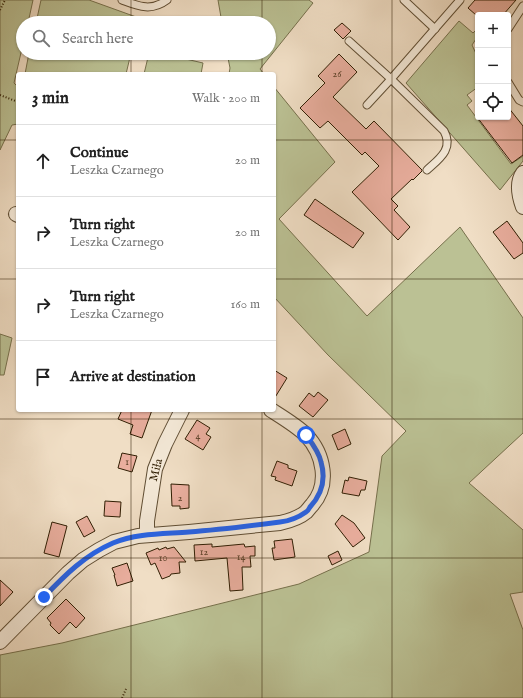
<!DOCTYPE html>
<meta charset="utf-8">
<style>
:root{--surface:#fff;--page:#f2f2f2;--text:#222;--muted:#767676;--line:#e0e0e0}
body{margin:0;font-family:"IM FELL English",serif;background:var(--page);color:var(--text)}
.controls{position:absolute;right:12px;top:12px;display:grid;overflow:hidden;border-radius:4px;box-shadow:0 1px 3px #0004}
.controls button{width:36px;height:36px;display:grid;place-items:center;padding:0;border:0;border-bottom:1px solid var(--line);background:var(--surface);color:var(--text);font:20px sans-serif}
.stop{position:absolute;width:12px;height:12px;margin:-9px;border:3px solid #2563eb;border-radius:50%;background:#fff}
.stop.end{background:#2563eb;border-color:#fff;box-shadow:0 1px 4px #0008}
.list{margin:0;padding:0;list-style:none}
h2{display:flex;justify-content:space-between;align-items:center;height:52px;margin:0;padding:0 16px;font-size:17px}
h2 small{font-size:13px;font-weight:400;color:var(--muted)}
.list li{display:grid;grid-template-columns:26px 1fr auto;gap:12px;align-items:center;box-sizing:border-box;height:72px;padding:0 16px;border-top:1px solid var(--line)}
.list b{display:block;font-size:15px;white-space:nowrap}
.list p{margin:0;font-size:13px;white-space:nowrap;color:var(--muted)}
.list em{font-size:13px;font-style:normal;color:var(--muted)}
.icon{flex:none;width:22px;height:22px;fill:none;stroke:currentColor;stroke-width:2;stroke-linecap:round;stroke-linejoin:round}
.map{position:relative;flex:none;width:523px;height:698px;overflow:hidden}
.search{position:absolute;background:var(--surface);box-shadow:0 1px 3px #0004;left:16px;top:16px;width:260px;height:44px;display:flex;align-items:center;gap:10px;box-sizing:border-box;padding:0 14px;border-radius:22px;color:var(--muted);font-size:15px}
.panel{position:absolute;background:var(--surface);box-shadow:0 1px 3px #0004;left:16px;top:72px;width:260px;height:340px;border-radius:4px}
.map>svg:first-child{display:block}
</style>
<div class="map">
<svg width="523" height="698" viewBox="0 0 523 698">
<rect width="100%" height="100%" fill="#f0dec5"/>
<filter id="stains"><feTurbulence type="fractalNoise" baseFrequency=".005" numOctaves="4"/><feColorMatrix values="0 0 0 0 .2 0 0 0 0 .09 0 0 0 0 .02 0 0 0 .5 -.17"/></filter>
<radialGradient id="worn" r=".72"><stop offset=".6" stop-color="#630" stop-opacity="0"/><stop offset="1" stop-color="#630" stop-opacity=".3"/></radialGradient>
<!-- green -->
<g fill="#bbc194" stroke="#76704c">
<polygon points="0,0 33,0 28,23 23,23 23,44 14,83 18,87 18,124 12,125 0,150"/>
<polygon points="41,0 89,0 139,18 138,23 36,23"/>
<polygon points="218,0 309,0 313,3 260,69 264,74 229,74 230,68 227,53 269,53 269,23 222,23"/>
<polygon points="459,21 473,33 477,29 478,30 478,36 472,45 478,58 478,87 467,95 472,101 467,105 511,164 523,156 523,161 500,190 406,83"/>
<polygon points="29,53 131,53 126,74 25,74"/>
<polygon points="149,53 160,53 203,63 201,74 144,74"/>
<polygon points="274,87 335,162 279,219 367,316 460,227 523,318 523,433 469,483 523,530 523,592 510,594 523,630 523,698 0,698 0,655 62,643 299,584 369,552 382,456 406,431 328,355 274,297"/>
<polygon points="0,334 12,338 4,375 0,375"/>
</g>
<!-- building -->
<g fill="#e9ae9e" stroke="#301e03">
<polygon points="475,0 516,0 503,15 476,15 468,8"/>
<polygon points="342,23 351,31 343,39 334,30"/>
<polygon points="339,54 357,72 333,97 366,129 374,121 422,170 422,171 413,180 412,179 391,199 398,206 394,210 410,227 398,240 352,192 379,166 365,152 362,155 328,121 320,128 300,108 325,83 318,76"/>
<polygon points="508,107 523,126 523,155 512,163 477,117 508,117"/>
<polygon points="315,199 364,233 353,248 304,215"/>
<polygon points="507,221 523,243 523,253 514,259 493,232"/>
<polygon points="274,370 287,378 274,399"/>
<polygon points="318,392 328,400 313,417 299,406 309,393 314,397"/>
<polygon points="122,410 152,410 142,438 130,434 133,425 118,419"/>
<polygon points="197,420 210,428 206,434 211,437 203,450 185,439"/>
<polygon points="345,429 351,444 338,450 332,435"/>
<polygon points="122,453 137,456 132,472 118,468"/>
<polygon points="277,461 288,465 288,468 297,471 292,486 275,480 276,477 271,476"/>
<polygon points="349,477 367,481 365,490 361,490 359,496 342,493 345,480 348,481"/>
<polygon points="171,484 189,485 189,508 180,509 180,506 172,506"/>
<polygon points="105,501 121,502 120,517 104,516"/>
<polygon points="342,515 354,523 365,538 353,547 335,524"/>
<polygon points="87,516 95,531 84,537 76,522"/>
<polygon points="52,522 67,526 59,557 44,553"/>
<polygon points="292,539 295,557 274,560 272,548 275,548 274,541"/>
<polygon points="212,544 212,547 244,544 245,547 255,546 255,556 250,556 251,567 242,567 243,590 230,591 227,558 195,561 194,545"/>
<polygon points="166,547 167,549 174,547 186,562 179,562 180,573 171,574 170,576 162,579 155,563 151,565 146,553 158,548 159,550"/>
<polygon points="338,551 342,560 332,565 328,556"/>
<polygon points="127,563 133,581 117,586 114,575 115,575 112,568"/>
<polygon points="0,580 13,592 0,606"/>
<polygon points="66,599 85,618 76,628 70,622 59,634 50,625 51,623 47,618"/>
</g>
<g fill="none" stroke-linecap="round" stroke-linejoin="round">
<defs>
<g id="service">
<path d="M122 0C138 6 151 12 167 0"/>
<polyline points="404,0 435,29"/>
<polyline points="508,29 523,6"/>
<path d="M349 41 391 79 444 131C454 149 439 159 427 170"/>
<polyline points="508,82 519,100 523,102"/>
<polyline points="367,105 391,79 460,0"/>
</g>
<g id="minor">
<path d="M523 173C516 183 519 196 523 207"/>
<polyline points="16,214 18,215"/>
<polyline points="147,535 147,521 155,469 165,444 182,410"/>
<path d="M0 642 68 573 83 560 99 550 114 542 138 536 189 532 280 523C289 521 299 518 306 512 308 510 310 507 312 505 330 485 324 454 306 435 297 426 282 417 271 410"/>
</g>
</defs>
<!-- service casing -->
<use href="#service" stroke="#604e34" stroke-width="9"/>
<!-- minor casing -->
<use href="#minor" stroke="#604e34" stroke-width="16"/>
<!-- path -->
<g stroke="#301e03" stroke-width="2" stroke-dasharray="1 2" stroke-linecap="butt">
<polyline points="0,10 5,0"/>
<polyline points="0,95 18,102"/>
<polyline points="122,698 126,689"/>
</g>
<!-- service -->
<use href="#service" stroke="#f5ead9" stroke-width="7"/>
<!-- minor -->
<use href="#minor" stroke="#f5ead9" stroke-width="14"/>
</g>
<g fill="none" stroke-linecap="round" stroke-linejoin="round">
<!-- route -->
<path stroke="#2563eb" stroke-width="5" d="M44 597C65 575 85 555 113 543 137 533 164 534 189 532 219 530 250 526 280 522 289 521 299 517 306 512 308 511 309 509 310 507 322 494 326 479 321 462 319 452 312 443 306 435"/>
</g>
<!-- grid -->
<path fill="none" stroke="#301e03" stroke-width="1" stroke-opacity="0.55" d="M131 0V23M262 0V23M392 0V698M131 53V74M262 53V74M0 140H18M274 140H523M0 279H18M274 279H523M131 410V698M262 410V698M0 419H523M0 558H523"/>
<g text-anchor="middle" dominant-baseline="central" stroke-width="3" stroke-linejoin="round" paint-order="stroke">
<!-- number labels -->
<g font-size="10" fill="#5e422a">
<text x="337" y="74">26</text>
<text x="198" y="436">4</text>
<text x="127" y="462">1</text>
<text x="180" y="498">2</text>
<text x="204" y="552">12</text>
<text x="241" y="557">14</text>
<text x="163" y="558">10</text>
</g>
<!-- street labels -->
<g font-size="12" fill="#301e03" stroke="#f5ead9">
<text transform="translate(156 470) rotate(-75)">Miła</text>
</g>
</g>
<rect width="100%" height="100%" filter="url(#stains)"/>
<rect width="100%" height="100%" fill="url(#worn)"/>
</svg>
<div class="controls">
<button>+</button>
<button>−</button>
<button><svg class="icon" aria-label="locate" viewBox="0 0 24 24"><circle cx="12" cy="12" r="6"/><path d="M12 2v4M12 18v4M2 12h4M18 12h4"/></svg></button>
</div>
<div class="stop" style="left:306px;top:435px"></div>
<div class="stop end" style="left:44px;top:597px"></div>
<div class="search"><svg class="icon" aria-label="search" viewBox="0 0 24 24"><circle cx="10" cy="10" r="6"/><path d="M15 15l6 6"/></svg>Search here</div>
<section class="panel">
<h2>3 min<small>Walk · 200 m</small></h2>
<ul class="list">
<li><svg class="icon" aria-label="ahead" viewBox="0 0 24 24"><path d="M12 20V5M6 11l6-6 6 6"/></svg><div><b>Continue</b><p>Leszka Czarnego</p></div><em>20 m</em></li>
<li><svg class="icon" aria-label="right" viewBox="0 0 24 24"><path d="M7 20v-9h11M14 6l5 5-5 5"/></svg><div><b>Turn right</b><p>Leszka Czarnego</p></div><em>20 m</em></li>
<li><svg class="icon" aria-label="right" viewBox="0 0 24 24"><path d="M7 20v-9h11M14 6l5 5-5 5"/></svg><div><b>Turn right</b><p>Leszka Czarnego</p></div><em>160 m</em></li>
<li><svg class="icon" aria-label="arrive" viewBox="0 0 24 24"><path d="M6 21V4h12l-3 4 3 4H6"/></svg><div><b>Arrive at destination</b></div></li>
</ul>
</section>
</div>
